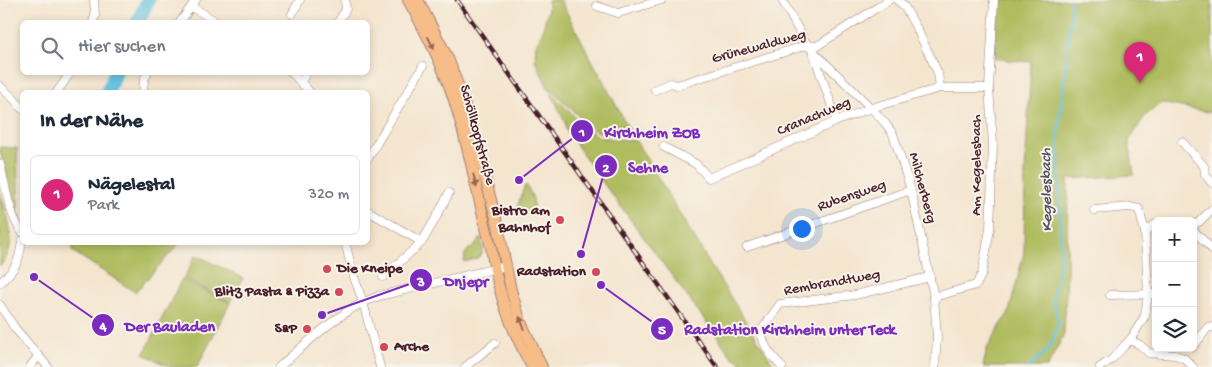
<!DOCTYPE html>
<html lang="de">
<meta charset="utf-8">
<style>
:root{--surface:#fff;--page:#f2f2f3;--text:#1f2937;--muted:#747a83;--line:#e0e1e3;--accent:#db2777}
body{margin:0;font-family:"Gochi Hand",sans-serif;background:var(--page);color:var(--text)}
.controls{position:absolute;right:15px;bottom:15px;display:grid;overflow:hidden;border-radius:8px;box-shadow:0 2px 8px #0003}
.controls button{width:45px;height:45px;display:grid;place-items:center;padding:0;border:0;border-bottom:1px solid var(--line);background:var(--surface);color:var(--text);font:25px sans-serif}
.you{position:absolute;left:801px;top:228px;width:18px;height:18px;margin:-12px;border:4px solid #fff;border-radius:50%;background:#1a73e8;box-shadow:0 0 0 8px #1a73e833}
.badge{display:grid;place-items:center;width:32px;height:32px;border-radius:50%;background:var(--accent);color:#fff;font-size:16px;font-weight:700}
.pin{position:absolute;translate:-50% -41px;filter:drop-shadow(0 1px 2px #0008)}
.pin::after{content:'';position:absolute;top:26px;width:18px;height:15px;background:inherit;clip-path:polygon(0 0,100% 0,50% 100%)}
.list{margin:0;padding:0;list-style:none}
h2{display:flex;justify-content:space-between;align-items:center;height:65px;margin:0;padding:0 20px;font-size:21px}
h2 small{font-size:16px;font-weight:400;color:var(--muted)}
.list li{display:grid;grid-template-columns:32px 1fr auto;gap:15px;align-items:center;box-sizing:border-box;height:80px;margin:0 10px 10px;padding:0 10px;border:1px solid var(--line);border-radius:8px}
.list b{display:block;font-size:19px;white-space:nowrap}
.list p{margin:0;font-size:16px;white-space:nowrap;color:var(--muted)}
.list em{font-size:16px;font-style:normal;color:var(--muted)}
.icon{flex:none;width:28px;height:28px;fill:none;stroke:currentColor;stroke-width:2;stroke-linecap:round;stroke-linejoin:round}
.map{position:relative;flex:none;width:1212px;height:367px;overflow:hidden}
.search{position:absolute;background:var(--surface);box-shadow:0 2px 8px #0003;left:20px;top:20px;width:350px;height:55px;display:flex;align-items:center;gap:12px;box-sizing:border-box;padding:0 18px;border-radius:8px;color:var(--muted);font-size:19px}
.panel{position:absolute;background:var(--surface);box-shadow:0 2px 8px #0003;left:20px;top:90px;width:350px;height:155px;border-radius:8px}
.map>svg:first-child{display:block}
</style>
<div class="map">
<svg width="1212" height="367" viewBox="0 0 1212 367">
<rect width="100%" height="100%" fill="#f7f3e8"/>
<filter id="ink" filterUnits="userSpaceOnUse"><feTurbulence type="fractalNoise" baseFrequency=".02" numOctaves="2"/><feDisplacementMap in="SourceGraphic" scale="10" xChannelSelector="R" yChannelSelector="G"/><feConvolveMatrix kernelMatrix="1 2 1 2 8 2 1 2 1" color-interpolation-filters="sRGB"/></filter>
<filter id="wash" filterUnits="userSpaceOnUse"><feTurbulence type="fractalNoise" baseFrequency=".0096" numOctaves="4" result="noise"/><feDisplacementMap in="SourceGraphic" scale="20" xChannelSelector="R" yChannelSelector="G"/><feGaussianBlur stdDeviation="1.12" result="paint"/><feColorMatrix in="noise" values="0 0 0 0 0 0 0 0 0 0 0 0 0 0 0 0 0 1.4 0 .05"/><feComposite in="paint" operator="in"/></filter>
<g filter="url(#wash)">
<rect width="100%" height="100%" fill="#f4e5cf"/>
<!-- green -->
<g fill="#afbc5e" stroke="#7c6e44">
<polygon points="548,0 560,0 633,137 604,134 592,129 553,91 548,88 535,60 536,45 543,30 548,8"/>
<polygon points="997,0 1212,0 1212,113 1161,103 1145,116 1130,139 1129,142 1134,175 1068,179 1067,273 1064,334 1047,367 983,367 987,348 1009,312 1024,253 1025,172 1031,62 1006,60 1005,58 995,59"/>
<path d="M551 93 584 126 598 137 636 141 714 271 775 367C756 367 749 366 732 357L604 184 566 130 565 122Z"/>
<polygon points="0,147 17,148 19,223 13,209 16,208 0,151"/>
<path d="M526 185C532 195 539 207 527 213L519 211 518 205 524 187Z"/>
<path d="M0 191C7 215 20 246 0 266Z"/>
<polygon points="481,238 483,249 482,254 476,259 464,262 465,254 469,249 473,248"/>
<polygon points="73,243 73,242 180,243 135,292 72,251"/>
<polygon points="196,255 243,278 230,302 184,278"/>
<polygon points="182,279 230,303 197,367 170,367 144,354"/>
</g>
<g fill="none" stroke-linecap="round" stroke-linejoin="round">
<!-- stream -->
<polyline stroke="#62c2e0" stroke-width="2.5" points="1029,367 1049,349 1059,322 1053,300 1061,253 1058,135 1071,14 1070,0"/>
<!-- river -->
<g stroke="#62c2e0" stroke-width="14">
<polyline points="138,22 148,0"/>
<polyline points="107,92 116,72"/>
</g>
</g>
</g>
<g filter="url(#ink)">
<g fill="none" stroke-linecap="round" stroke-linejoin="round">
<defs>
<g id="minor">
<polyline points="782,0 807,45 871,108 885,123 893,134 911,190 934,297 937,337 935,367"/>
<polyline points="897,0 904,6 917,29 938,73 940,88"/>
<polyline points="597,6 618,13 662,0"/>
<polyline points="192,7 217,22"/>
<polyline points="292,14 300,0"/>
<polyline points="93,22 95,16 94,0"/>
<polyline points="180,22 196,0"/>
<polyline points="338,22 346,9 345,1"/>
<polyline points="813,52 837,121"/>
<polyline points="291,72 310,92"/>
<polyline points="301,82 307,72"/>
<polyline points="0,86 14,99 22,109"/>
<polyline points="655,90 671,83 677,85 807,45 817,46 889,0"/>
<polyline points="57,92 71,72"/>
<polyline points="143,92 144,80 148,72"/>
<polyline points="1182,142 1204,166 1205,174 1212,183"/>
<polyline points="664,147 696,164 709,178 837,121 871,108 940,88 989,88"/>
<polyline points="368,158 423,66"/>
<path d="M0 164C6 187 8 213 22 232"/>
<polyline points="1094,210 1130,207 1139,209 1145,232"/>
<polyline points="368,211 422,242"/>
<polyline points="1193,225 1199,222 1212,209"/>
<polyline points="1193,230 1212,249"/>
<polyline points="345,242 354,277 363,302 380,367"/>
<polyline points="747,247 911,190"/>
<polyline points="383,277 422,242 437,216 449,193"/>
<path d="M0 283C16 268 19 263 22 241"/>
<polyline points="1110,295 1156,294"/>
<polyline points="934,297 976,285 982,274 990,229 993,144 989,88 994,0"/>
<polyline points="0,305 14,327 48,367"/>
<polyline points="1130,340 1140,345 1149,353 1175,355 1184,358 1193,367"/>
<polyline points="1193,347 1208,327 1212,327"/>
<polyline points="30,367 38,356"/>
<path d="M279 367C301 348 323 327 348 311 358 304 369 300 379 296L506 266"/>
<polyline points="465,367 495,343"/>
<path d="M782 367C771 355 764 348 761 331L780 304 855 295 930 277"/>
<polyline points="1100,367 1111,360 1130,340 1145,316 1148,294 1145,232 1154,225 1156,226"/>
</g>
<g id="major">
<path d="M408 0C425 30 441 61 452 94 469 144 477 197 491 247 497 291 510 328 532 367"/>
<polyline points="418,0 448,58 459,88 468,114 498,226 511,290 520,320 542,367"/>
</g>
</defs>
<!-- minor casing -->
<use href="#minor" stroke="#9f827d" stroke-width="9"/>
<!-- major casing -->
<use href="#major" stroke="#9f827d" stroke-width="12"/>
<!-- minor -->
<use href="#minor" stroke="#fff" stroke-width="8"/>
<!-- major -->
<use href="#major" stroke="#f7bd88" stroke-width="10"/>
<defs>
<polyline id="rail" points="457,0 717,367"/>
</defs>
<!-- rail casing -->
<use href="#rail" stroke="#4a1f2b" stroke-width="4.5"/>
<!-- rail -->
<use href="#rail" stroke="#f7f3e8" stroke-width="2.5" stroke-dasharray="8" stroke-linecap="butt"/>
</g>
<!-- one-way arrows -->
<defs><path id="oneway-solid" d="M-6-.8H1V-3.2L6.5 0L1 3.2V.8H-6Z" transform="scale(1.25)"/></defs>
<g fill="#986655">
<use href="#oneway-solid" transform="translate(431 43) rotate(64)"/>
<use href="#oneway-solid" transform="translate(475 181) rotate(76)"/>
<use href="#oneway-solid" transform="translate(522 323) rotate(-112)"/>
</g>
</g>
<!-- markers -->
<g fill="#d1495b" stroke="#f7f3e8" stroke-width="2">
<circle cx="560" cy="220" r="5"/>
<circle cx="327" cy="269" r="5"/>
<circle cx="596" cy="272" r="5"/>
<circle cx="339" cy="292" r="5"/>
<circle cx="307" cy="329" r="5"/>
<circle cx="384" cy="347" r="5"/>
</g>
<g text-anchor="middle" dominant-baseline="central" stroke-width="4" stroke-linejoin="round" paint-order="stroke">
<!-- street labels -->
<g font-size="15" fill="#4a1f2b" stroke="#f7f3e8">
<text transform="translate(759 47) rotate(-15)">Grünewaldweg</text>
<text transform="translate(814 117) rotate(-23)">Cranachweg</text>
<text transform="translate(477 135) rotate(75)">Schöllkopfstraße</text>
<text transform="translate(977 165) rotate(-90)">Am Kegelesbach</text>
<text transform="translate(922 188) rotate(75)">Milcherberg</text>
<text transform="translate(852 196) rotate(-19)">Rubensweg</text>
<text transform="translate(832 283) rotate(-10)">Rembrandtweg</text>
</g>
<!-- poi labels -->
<g font-size="15" font-weight="bold" fill="#4a1f2b" stroke="#f7f3e8" text-anchor="end">
<text x="550" y="211">Bistro am<tspan x="550" dy="17">Bahnhof</tspan></text>
<text x="337" y="269" text-anchor="start">Die Kneipe</text>
<text x="586" y="272">Radstation</text>
<text x="329" y="292">Blitz Pasta &amp; Pizza</text>
<text x="297" y="329">S&amp;P</text>
<text x="394" y="347" text-anchor="start">Arche</text>
</g>
<!-- water labels -->
<g font-size="16" font-style="italic" fill="#515061" stroke="#f7f3e8">
<text transform="translate(1048 190) rotate(-91)">Kegelesbach</text>
</g>
</g>
<!-- callouts -->
<path fill="none" stroke="#7b2cbf" stroke-width="2" d="M519 180L582 131M581 254L606 166M322 315L421 280M34 277L103 325M601 285L662 329"/>
<g fill="#7b2cbf" stroke="#f7f3e8" stroke-width="2">
<circle cx="519" cy="180" r="5"/>
<circle cx="581" cy="254" r="5"/>
<circle cx="322" cy="315" r="5"/>
<circle cx="34" cy="277" r="5"/>
<circle cx="601" cy="285" r="5"/>
<circle cx="582" cy="131" r="12"/>
<circle cx="606" cy="166" r="12"/>
<circle cx="421" cy="280" r="12"/>
<circle cx="103" cy="325" r="12"/>
<circle cx="662" cy="329" r="12"/>
</g>
<g font-size="15" text-anchor="middle" font-weight="bold" fill="#fff">
<text x="582" y="136">1</text>
<text x="606" y="172">2</text>
<text x="421" y="286">3</text>
<text x="103" y="330">4</text>
<text x="662" y="334">5</text>
</g>
<g font-size="16" text-anchor="middle" font-weight="bold" fill="#7b2cbf" stroke="#f7f3e8" stroke-width="4" stroke-linejoin="round" paint-order="stroke">
<text x="652" y="137">Kirchheim ZOB</text>
<text x="648" y="172">Sehne</text>
<text x="466" y="286">Dnjepr</text>
<text x="170" y="331">Der Bauladen</text>
<text x="790" y="334">Radstation Kirchheim unter Teck</text>
</g>
</svg>
<div class="controls">
<button>+</button>
<button>−</button>
<button><svg class="icon" aria-label="layers" viewBox="0 0 24 24"><path d="M12 4l9 5-9 5-9-5zM3 14l9 5 9-5"/></svg></button>
</div>
<div class="you"></div>
<div class="pin badge" style="left:1140px;top:83px">1</div>
<div class="search"><svg class="icon" aria-label="search" viewBox="0 0 24 24"><circle cx="10" cy="10" r="6"/><path d="M15 15l6 6"/></svg>Hier suchen</div>
<section class="panel">
<h2>In der Nähe<small></small></h2>
<ul class="list">
<li><span class="badge">1</span><div><b>Nägelestal</b><p>Park</p></div><em>320 m</em></li>
</ul>
</section>
</div>
